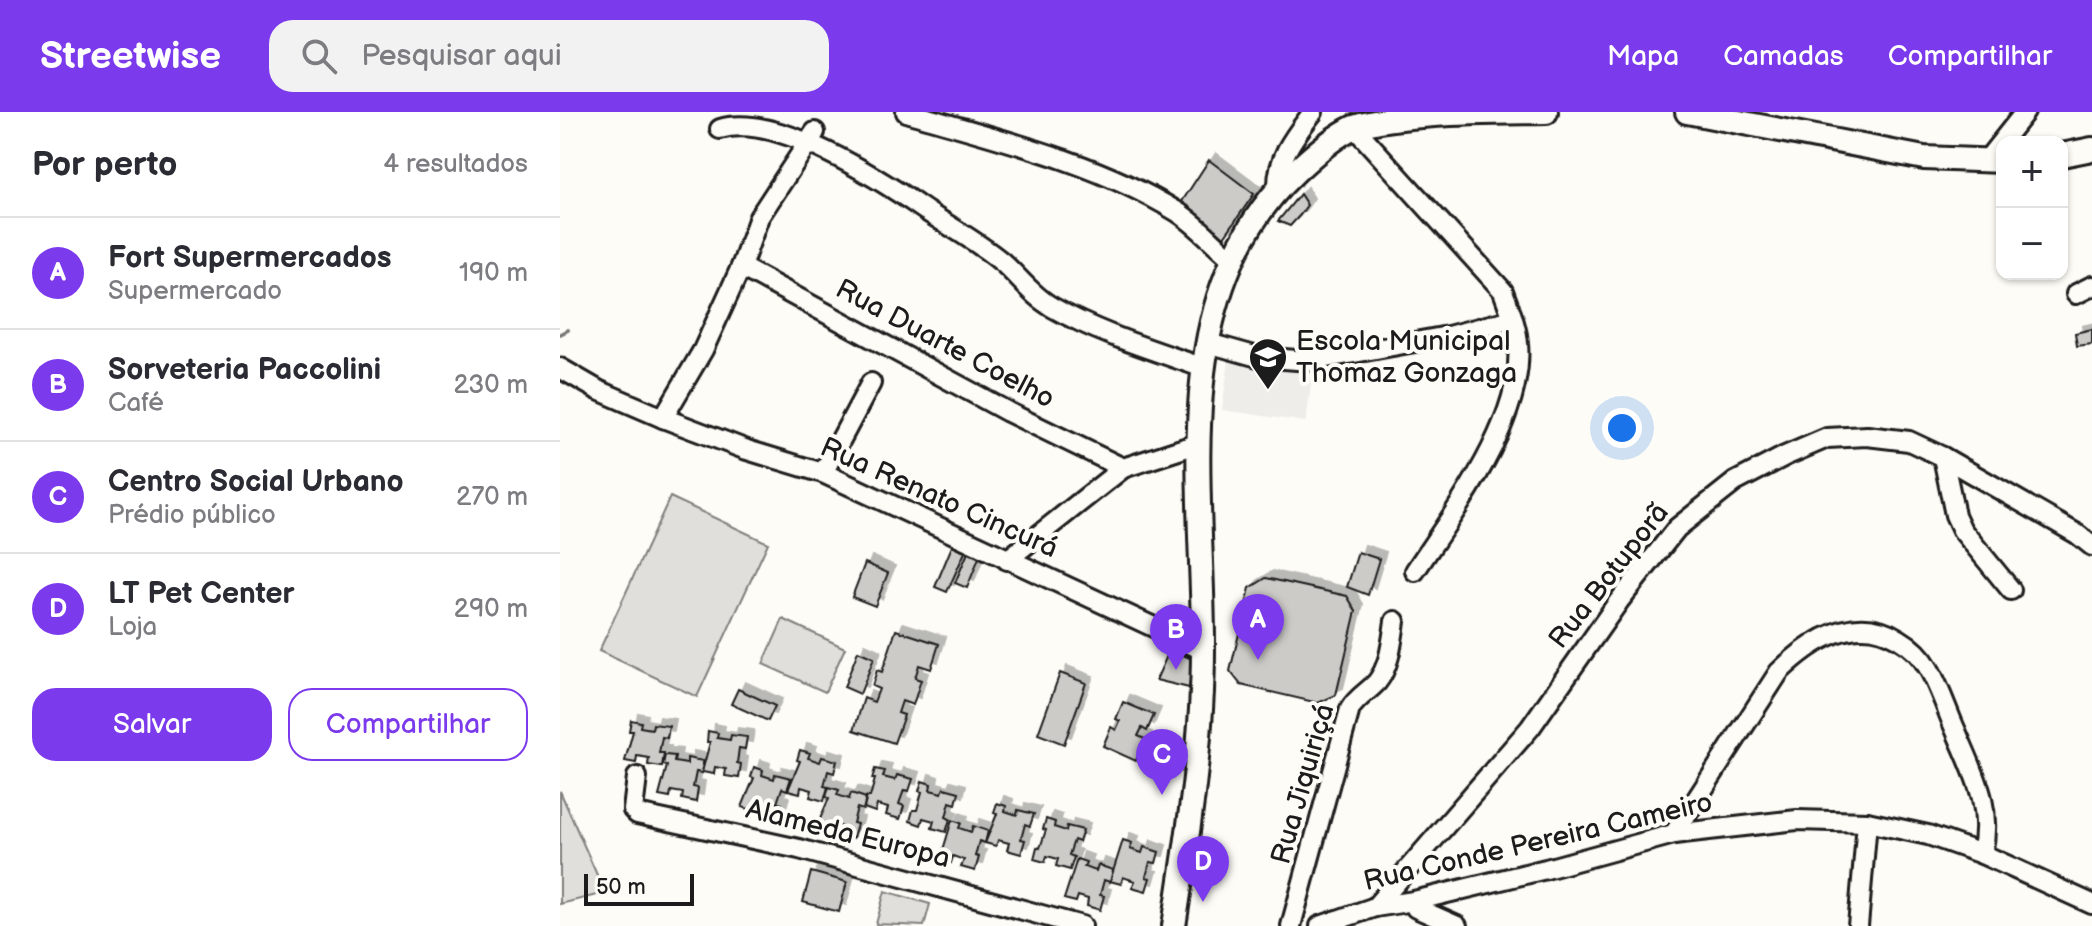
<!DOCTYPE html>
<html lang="pt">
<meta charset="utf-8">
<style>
:root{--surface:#fff;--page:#f2f2f3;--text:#2b2b33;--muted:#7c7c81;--line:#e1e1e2;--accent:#7c3aed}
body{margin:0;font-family:"Balsamiq Sans",sans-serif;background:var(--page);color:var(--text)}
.controls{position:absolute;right:24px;top:24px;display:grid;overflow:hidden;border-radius:16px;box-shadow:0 2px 6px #0004}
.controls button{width:72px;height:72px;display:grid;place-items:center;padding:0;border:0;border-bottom:2px solid var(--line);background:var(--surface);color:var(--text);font:40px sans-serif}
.scale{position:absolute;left:24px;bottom:20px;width:110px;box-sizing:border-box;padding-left:8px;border:4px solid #1c1c1c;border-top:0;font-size:22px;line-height:28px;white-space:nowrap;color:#1c1c1c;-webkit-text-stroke:6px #fdfcf7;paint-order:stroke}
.you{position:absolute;left:1062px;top:316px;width:28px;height:28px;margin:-20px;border:6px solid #fff;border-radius:50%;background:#1a73e8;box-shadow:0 0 0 12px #1a73e833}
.badge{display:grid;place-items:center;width:52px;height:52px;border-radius:50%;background:var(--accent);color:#fff;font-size:26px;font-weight:700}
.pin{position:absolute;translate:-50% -66px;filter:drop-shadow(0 2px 4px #0008)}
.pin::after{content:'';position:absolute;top:42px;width:28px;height:24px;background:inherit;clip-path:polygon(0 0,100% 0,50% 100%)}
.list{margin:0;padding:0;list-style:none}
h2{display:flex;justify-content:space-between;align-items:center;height:104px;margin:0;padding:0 32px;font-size:34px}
h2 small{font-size:26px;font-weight:400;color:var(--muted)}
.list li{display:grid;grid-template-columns:52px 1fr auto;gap:24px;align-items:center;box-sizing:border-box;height:112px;padding:0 32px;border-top:2px solid var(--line)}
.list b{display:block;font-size:30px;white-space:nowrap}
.list p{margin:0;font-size:26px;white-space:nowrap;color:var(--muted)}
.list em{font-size:26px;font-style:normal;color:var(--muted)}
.actions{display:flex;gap:16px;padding:24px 32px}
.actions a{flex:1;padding:18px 0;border:2px solid var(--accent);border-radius:24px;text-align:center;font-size:28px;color:var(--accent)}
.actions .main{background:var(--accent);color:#fff}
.icon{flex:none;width:44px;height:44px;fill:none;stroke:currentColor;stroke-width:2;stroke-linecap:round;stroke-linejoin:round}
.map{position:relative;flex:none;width:1532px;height:814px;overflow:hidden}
header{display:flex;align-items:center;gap:48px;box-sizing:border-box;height:112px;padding:0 40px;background:var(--accent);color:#fff}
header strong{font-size:38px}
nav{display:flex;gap:44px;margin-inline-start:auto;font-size:28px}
.search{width:560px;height:72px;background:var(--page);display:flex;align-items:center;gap:20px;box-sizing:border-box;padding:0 28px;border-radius:24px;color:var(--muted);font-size:30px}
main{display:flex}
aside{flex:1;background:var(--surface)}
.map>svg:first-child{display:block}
</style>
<header>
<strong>Streetwise</strong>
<div class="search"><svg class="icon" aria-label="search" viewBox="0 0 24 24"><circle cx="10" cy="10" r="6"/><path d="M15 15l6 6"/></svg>Pesquisar aqui</div>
<nav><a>Mapa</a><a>Camadas</a><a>Compartilhar</a></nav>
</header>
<main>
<aside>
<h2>Por perto<small>4 resultados</small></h2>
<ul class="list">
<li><span class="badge">A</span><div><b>Fort Supermercados</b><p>Supermercado</p></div><em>190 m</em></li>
<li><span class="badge">B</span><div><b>Sorveteria Paccolini</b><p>Café</p></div><em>230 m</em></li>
<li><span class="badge">C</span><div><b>Centro Social Urbano</b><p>Prédio público</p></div><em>270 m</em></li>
<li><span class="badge">D</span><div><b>LT Pet Center</b><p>Loja</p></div><em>290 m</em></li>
</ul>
<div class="actions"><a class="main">Salvar</a><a>Compartilhar</a></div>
</aside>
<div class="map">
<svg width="1532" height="814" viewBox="0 0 1532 814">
<defs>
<filter id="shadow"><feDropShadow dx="7" dy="-7" stdDeviation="0" flood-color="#0004"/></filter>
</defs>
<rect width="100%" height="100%" fill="#fdfcf7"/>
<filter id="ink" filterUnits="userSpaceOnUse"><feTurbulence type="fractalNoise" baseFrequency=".0125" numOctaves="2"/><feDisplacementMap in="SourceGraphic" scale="16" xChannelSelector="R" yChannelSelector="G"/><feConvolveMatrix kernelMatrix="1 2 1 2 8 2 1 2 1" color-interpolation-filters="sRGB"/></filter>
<g filter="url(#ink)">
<!-- built -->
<polygon fill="#eeede9" points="669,248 753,260 746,310 662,298"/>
<!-- green -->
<g fill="#e0dfdb" stroke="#7e7e7c" stroke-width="2">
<polygon points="110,385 208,431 137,585 39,539"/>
<polygon points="223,507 285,536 265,580 203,552"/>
<polygon points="0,679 45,781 0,792"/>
<polygon points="325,779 370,792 364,814 316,812"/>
</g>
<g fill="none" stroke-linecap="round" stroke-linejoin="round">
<!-- stream -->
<polyline stroke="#797876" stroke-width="4" points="0,222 8,218"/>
</g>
<!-- building -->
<g fill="#cccbc8" stroke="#1c1c1c" stroke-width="2" filter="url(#shadow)">
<polygon points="649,48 694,82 664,125 621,91"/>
<polygon points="740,82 747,93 740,103 730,114 718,109"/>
<polygon points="1532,217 1532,232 1517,234 1515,221"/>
<polygon points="392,434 405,440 387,480 375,475"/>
<polygon points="409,438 420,443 407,476 395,471"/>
<polygon points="798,440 819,447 808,483 787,475"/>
<polygon points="305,451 328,461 315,494 292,485"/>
<polygon points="706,466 787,484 796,499 776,583 758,591 681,573 670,559 690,476"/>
<polygon points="336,518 379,532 371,557 359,553 355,566 361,568 353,593 342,589 338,601 344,603 334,631 294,618 304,586 314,590 319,577 312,574 317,558 322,560"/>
<polygon points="610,537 634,548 629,576 596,568"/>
<polygon points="298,539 314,546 300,582 284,575"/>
<polygon points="500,561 526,571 504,632 478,622"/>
<polygon points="178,577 215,594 208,609 171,592"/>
<polygon points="563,590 594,603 587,619 582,616 578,624 585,627 576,649 543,634 551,615 556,618 560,609 556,607"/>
<polygon points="71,608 81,610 80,615 92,617 93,612 109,614 107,626 102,625 99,641 104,641 102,655 88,653 89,646 77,644 76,651 65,649 73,619 69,619"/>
<polygon points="148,619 158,621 157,626 170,628 171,623 187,625 185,637 179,636 177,651 181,652 179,666 165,664 166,657 155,655 154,662 142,660 150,630 147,630"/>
<polygon points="240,638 250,641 248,646 260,650 262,645 277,649 274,661 268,659 264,674 268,675 264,689 250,685 252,678 241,675 240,681 228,678 240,649 237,648"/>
<polygon points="105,643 115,644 114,650 127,652 127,646 143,649 142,661 136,660 133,675 138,676 136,690 122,687 123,681 111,679 110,686 99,684 107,654 103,653"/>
<polygon points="194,655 203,658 202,663 214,667 215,662 231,666 227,678 222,676 217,691 222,692 218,706 204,702 206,695 195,692 193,698 182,695 194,666 191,665"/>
<polygon points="315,657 325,659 323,665 335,668 337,663 353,667 349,679 344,678 339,692 344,694 340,707 326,703 328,696 317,693 315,700 304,696 307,685 310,685 315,667 312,667"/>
<polygon points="362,669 371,672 370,678 382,681 384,676 399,680 396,692 390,690 386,705 390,707 386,720 372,716 374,709 363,706 361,713 350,709 353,698 357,698 362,680 359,679"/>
<polygon points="269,675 279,678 277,683 289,687 291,681 306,686 303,698 297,696 293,711 297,712 293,726 280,722 282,715 271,712 269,718 257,714 269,686 266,685"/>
<polygon points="437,691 446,694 445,699 457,703 458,698 474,702 470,714 465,712 461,727 465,728 461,742 447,738 449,731 438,728 436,734 425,731 437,702 434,701"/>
<polygon points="486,707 495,710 494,715 506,719 507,714 523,718 519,730 514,728 509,743 514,745 510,758 496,754 498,747 487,744 485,750 474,747 477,735 480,736 486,718 483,717"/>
<polygon points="392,708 401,711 399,716 411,720 413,714 428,719 425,731 419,729 415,744 419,745 415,759 401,755 404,748 393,744 391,751 380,748"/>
<polygon points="563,728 572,731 570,737 582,741 584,735 599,740 596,751 590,750 586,765 590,766 586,779 572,775 575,769 563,765 561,772 550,769"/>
<polygon points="517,747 526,750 524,755 536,759 538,753 553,758 550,770 544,768 540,783 544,784 540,798 527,794 528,787 518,784 516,790 504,787"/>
<polygon points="251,760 287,770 279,800 243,790"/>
</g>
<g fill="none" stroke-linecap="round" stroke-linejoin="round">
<defs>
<g id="minor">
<path d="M346 0C438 27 534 49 616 99 636 111 654 132 672 147"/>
<path d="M794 15 943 179C949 196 957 214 958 232 965 306 894 400 855 459"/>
<path d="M160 17C216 0 320 67 366 99 392 116 418 130 442 150 458 164 472 184 492 195 539 222 593 238 644 256"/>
<polyline points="1426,49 1465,0"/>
<path d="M718 76C717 45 735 24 753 0"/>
<polyline points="181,155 448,300 563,356"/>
<polyline points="1516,182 1532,174"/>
<polyline points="648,231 698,245 750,249 888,224 953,207"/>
<polyline points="0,256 38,278 103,306 187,338 263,361 643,538"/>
<polyline points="103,306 143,238 181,155 199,105 255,20"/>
<polyline points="1383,345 1395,403 1402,418 1451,478"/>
<polyline points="263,361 311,271"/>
<polyline points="447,448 563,356 637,332"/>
<polyline points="77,665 73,698 77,702 239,737 522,814"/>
<path d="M1114 722 1219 560C1251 529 1295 499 1339 527 1351 534 1362 544 1369 557 1380 576 1387 599 1396 619 1414 662 1433 694 1422 742"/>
<polyline points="854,789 856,796 897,814"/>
<polyline points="815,795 970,616 1059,489 1117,416 1175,370 1225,344 1267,326 1307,324 1349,329 1383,345 1517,422 1532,434"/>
<path d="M731 814 790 597C797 585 808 580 817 570 830 554 832 529 835 509"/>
<polyline points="760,814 815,795 854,789 986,757 1114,722 1237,708 1307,710 1368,723 1422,742 1532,792"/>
<polyline points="1298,814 1307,710"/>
</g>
<g id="major">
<polyline points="1127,0 1364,46 1442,49"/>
<polyline points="1502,43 1532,37"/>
<path d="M614 814C628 723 643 629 643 537 644 376 605 182 736 59 753 43 773 25 794 15 843 0 931 1 986 0"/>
</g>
</defs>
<!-- minor casing -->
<use href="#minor" stroke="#1c1c1c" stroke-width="24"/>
<!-- major casing -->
<use href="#major" stroke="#1c1c1c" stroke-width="28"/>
<!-- minor -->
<use href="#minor" stroke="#fdfcf7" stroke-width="18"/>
<!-- major -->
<use href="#major" stroke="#fdfcf7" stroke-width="22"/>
</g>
</g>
<!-- icons -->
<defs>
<symbol id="school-pin" viewBox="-11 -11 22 30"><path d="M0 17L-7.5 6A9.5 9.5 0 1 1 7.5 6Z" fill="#1c1c1c" stroke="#fdfcf7"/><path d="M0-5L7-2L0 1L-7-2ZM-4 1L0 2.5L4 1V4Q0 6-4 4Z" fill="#fff"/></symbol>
</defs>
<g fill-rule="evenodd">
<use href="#school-pin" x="686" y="223" width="44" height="60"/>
</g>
<g text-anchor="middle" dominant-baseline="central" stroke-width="8" stroke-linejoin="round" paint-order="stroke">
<!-- poi labels -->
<g font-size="28" fill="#1c1c1c" stroke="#fdfcf7" text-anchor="start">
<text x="736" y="229">Escola Municipal<tspan x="736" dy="32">Thomaz Gonzaga</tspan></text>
</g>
<!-- street labels -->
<g font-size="28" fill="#1c1c1c" stroke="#fdfcf7">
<text transform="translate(385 232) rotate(28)">Rua Duarte Coelho</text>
<text transform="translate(379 386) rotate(24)">Rua Renato Cincurá</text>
<text transform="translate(1049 464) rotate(-52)">Rua Botuporã</text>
<text transform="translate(743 672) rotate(-74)">Rua Jiquiriçá</text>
<text transform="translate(288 722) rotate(14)">Alameda Europa</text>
<text transform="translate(978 730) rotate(-13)">Rua Conde Pereira Cameiro</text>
</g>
</g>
</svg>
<div class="controls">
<button>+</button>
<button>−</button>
</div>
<div class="scale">50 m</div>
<div class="you"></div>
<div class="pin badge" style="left:698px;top:548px">A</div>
<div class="pin badge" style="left:616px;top:558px">B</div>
<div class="pin badge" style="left:602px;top:683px">C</div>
<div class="pin badge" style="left:643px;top:790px">D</div>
</div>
</main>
